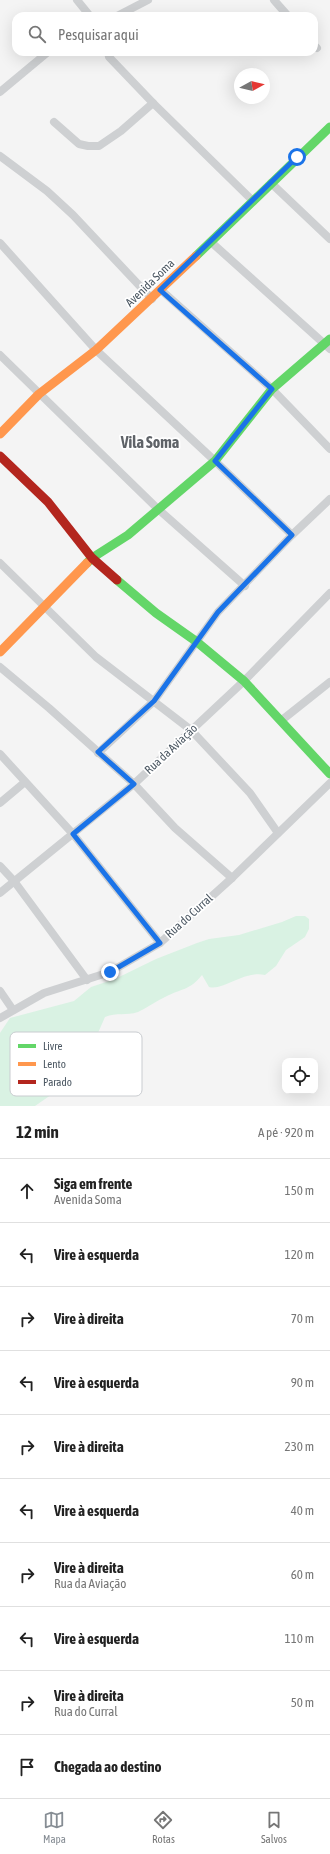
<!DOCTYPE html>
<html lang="pt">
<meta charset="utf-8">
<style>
:root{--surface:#fff;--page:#f6f6f6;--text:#222;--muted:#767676;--line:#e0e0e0;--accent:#868d94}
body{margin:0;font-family:"Asap Condensed",sans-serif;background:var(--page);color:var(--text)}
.controls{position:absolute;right:12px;bottom:12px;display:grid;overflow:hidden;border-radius:8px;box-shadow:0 4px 16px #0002}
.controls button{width:36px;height:36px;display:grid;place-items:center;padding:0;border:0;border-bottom:1px solid var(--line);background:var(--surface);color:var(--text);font:20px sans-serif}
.compass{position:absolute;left:234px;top:68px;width:36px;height:36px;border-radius:50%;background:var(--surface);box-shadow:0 4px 16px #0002;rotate:82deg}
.stop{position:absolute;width:12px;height:12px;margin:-9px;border:3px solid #1a73e8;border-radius:50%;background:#fff}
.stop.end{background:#1a73e8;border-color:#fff;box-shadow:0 1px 4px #0008}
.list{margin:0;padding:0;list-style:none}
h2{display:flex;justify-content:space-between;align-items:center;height:52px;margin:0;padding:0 16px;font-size:17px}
h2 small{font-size:13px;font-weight:400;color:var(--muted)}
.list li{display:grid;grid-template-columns:26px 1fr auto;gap:12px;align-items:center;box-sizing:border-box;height:64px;padding:0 16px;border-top:1px solid var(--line)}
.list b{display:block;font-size:15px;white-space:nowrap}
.list p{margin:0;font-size:13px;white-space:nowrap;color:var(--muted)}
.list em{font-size:13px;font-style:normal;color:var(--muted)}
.icon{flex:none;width:22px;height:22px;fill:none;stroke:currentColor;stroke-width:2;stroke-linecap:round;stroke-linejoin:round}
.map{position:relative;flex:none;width:330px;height:1106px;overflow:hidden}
.search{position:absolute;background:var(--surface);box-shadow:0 4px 16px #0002;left:12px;right:12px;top:12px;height:44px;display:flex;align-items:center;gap:10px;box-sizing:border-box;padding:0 14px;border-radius:12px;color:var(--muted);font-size:15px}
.sheet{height:692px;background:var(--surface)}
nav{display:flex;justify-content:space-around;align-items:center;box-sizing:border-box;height:56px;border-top:1px solid var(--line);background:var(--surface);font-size:11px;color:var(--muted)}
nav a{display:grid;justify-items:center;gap:2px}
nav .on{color:var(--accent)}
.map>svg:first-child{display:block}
</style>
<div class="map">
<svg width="330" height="1106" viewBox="0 0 330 1106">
<rect width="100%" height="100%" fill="#f4f4f4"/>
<!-- green -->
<path fill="#d9f2e3" d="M296 916H305L309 919V929L305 937 286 950 276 966 265 975C244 970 224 991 209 987L202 975C189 991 182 988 165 997 156 1001 147 1008 138 1012 126 1016 117 1012 105 1017L87 1058 74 1079 35 1106H0V1033L10 1018 74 1001 91 987 115 979 156 959 197 943 209 939 239 935 282 922Z"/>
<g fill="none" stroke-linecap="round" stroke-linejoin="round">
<!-- street -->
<g stroke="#ced0d2" stroke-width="8">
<polyline points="77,0 90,16"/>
<polyline points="274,0 288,16"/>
<polyline points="117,16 148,0"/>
<polyline points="314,45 317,48"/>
<polyline points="108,52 109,57 153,103 253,201"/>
<polyline points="0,92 48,52"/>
<polyline points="54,122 79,144 88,146 99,146 121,131 153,103"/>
<polyline points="0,156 47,191 73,215 152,299"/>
<polyline points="271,183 330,239"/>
<polyline points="211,242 330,349"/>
<polyline points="0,243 96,350 215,461 292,535"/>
<polyline points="161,290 272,389 330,449"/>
<polyline points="0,355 158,509 245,586"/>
<polyline points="0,563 96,657 191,730 250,793 278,833"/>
<polyline points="0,667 49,708 134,784 175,828 232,878"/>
<polyline points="282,720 330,682"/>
<polyline points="98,753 154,701 218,612 292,535 330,499"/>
<polyline points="0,754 73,834 160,943"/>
<polyline points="0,803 25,782"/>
<polyline points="0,866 14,881 87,980"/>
<polyline points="0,893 134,784 244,681 330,593"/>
<polyline points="0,991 13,1010"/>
<polyline points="0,1018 44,993 110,972 160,943 232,878 330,783"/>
</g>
<!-- fast -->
<g stroke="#63d668" stroke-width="9">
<polyline points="196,256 330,127"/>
<polyline points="87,563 92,558 128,535 215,461 272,389 330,339"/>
<polyline points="117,580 156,613 197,642 244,681 330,774"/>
</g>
<!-- slow -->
<g stroke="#ff974d" stroke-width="9">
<polyline points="0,434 39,394 96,350 196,256"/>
<polyline points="0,652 87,563"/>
</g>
<!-- jam -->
<polyline stroke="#b3261e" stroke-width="9" points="0,456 48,502 92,558 117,580"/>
</g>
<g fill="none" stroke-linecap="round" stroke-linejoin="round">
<!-- route -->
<polyline stroke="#1a73e8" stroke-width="5" points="110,972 160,943 73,834 134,784 98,752 154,701 218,612 292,535 215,461 272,389 160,290 297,157"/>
</g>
<g text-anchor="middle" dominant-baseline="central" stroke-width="3.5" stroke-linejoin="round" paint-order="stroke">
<!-- street labels -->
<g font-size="12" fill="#4a5661" stroke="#fff">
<text transform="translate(150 283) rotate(-44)">Avenida Soma</text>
<text transform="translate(171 749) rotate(-43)">Rua da Aviação</text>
<text transform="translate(189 916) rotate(-42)">Rua do Curral</text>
</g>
<!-- district labels -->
<g font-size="16" font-weight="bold" fill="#5f6368" stroke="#fff">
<text x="150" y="442">Vila Soma</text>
</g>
</g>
<!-- legend -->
<rect x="10" y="1032" width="132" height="64" rx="6" fill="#fff" stroke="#c9ccd0" stroke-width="1"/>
<rect x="18" y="1044" width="18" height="4" fill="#63d668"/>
<rect x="18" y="1062" width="18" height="4" fill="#ff974d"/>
<rect x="18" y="1080" width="18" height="4" fill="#b3261e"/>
<g font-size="11" fill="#4a5661">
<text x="43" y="1050">Livre</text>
<text x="43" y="1068">Lento</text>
<text x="43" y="1086">Parado</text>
</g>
</svg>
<div class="controls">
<button><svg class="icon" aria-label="locate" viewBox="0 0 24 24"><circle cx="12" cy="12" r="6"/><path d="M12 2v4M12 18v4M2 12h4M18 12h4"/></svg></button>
</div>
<svg class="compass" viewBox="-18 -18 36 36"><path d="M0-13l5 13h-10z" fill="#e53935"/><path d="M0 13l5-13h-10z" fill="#767676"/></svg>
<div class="stop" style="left:297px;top:157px"></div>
<div class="stop end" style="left:110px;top:972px"></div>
<div class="search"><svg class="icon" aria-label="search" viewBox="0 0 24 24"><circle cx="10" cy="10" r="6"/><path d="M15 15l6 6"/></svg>Pesquisar aqui</div>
</div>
<section class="sheet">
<h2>12 min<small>A pé · 920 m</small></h2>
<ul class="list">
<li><svg class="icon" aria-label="ahead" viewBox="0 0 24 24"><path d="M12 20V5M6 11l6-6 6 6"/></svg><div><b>Siga em frente</b><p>Avenida Soma</p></div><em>150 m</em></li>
<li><svg class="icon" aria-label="left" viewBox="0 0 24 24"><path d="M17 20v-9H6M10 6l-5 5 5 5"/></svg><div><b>Vire à esquerda</b></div><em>120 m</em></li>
<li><svg class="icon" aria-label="right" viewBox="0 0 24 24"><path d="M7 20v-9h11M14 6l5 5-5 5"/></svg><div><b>Vire à direita</b></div><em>70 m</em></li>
<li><svg class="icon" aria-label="left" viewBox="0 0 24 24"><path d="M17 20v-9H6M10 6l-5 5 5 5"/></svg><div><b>Vire à esquerda</b></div><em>90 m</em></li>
<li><svg class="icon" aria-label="right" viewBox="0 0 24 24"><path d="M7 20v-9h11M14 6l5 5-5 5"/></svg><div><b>Vire à direita</b></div><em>230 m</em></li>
<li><svg class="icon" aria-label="left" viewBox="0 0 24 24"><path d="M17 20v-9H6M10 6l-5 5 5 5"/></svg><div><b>Vire à esquerda</b></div><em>40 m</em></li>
<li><svg class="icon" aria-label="right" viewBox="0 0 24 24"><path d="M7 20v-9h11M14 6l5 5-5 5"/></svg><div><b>Vire à direita</b><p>Rua da Aviação</p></div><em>60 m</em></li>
<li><svg class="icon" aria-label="left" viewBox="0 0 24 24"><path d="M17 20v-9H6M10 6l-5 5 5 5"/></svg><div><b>Vire à esquerda</b></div><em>110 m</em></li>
<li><svg class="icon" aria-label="right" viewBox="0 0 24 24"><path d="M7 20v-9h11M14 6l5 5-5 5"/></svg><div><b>Vire à direita</b><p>Rua do Curral</p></div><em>50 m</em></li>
<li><svg class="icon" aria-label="arrive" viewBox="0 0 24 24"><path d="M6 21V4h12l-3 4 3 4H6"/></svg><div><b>Chegada ao destino</b></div></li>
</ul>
</section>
<nav>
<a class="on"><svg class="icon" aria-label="map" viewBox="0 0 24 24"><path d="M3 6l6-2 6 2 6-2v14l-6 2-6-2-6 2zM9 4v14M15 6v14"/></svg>Mapa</a>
<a><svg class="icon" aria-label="directions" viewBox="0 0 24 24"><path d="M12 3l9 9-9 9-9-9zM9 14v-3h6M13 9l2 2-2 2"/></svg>Rotas</a>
<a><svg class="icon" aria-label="saved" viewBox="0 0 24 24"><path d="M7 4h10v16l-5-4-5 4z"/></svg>Salvos</a>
</nav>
